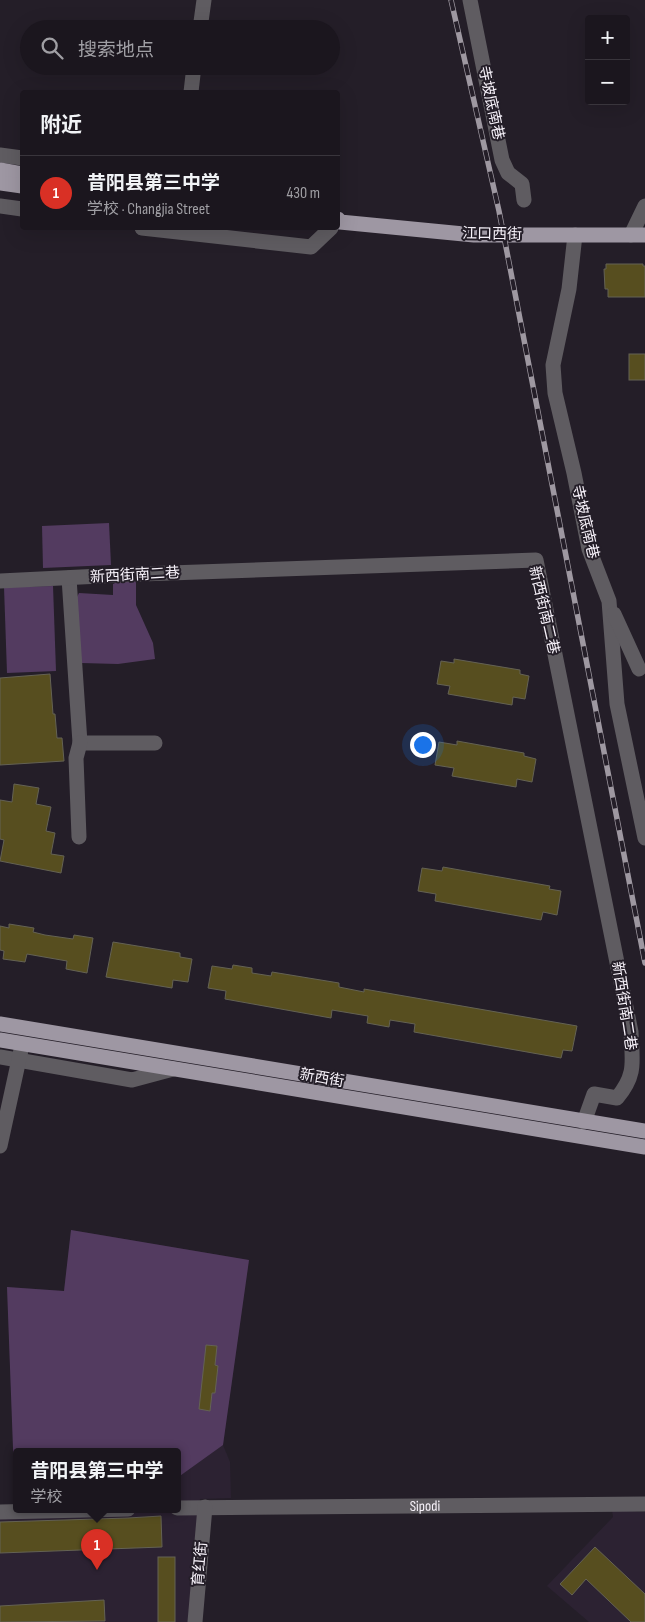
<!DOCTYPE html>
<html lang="zh">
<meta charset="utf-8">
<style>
:root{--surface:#1b161e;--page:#241f27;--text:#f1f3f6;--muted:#a09fa4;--line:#39353c;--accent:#d93025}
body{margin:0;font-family:"Sofia Sans Condensed","Noto Sans SC",sans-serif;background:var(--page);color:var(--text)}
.controls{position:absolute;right:15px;top:15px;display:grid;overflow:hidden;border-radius:5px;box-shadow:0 5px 20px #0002}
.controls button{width:45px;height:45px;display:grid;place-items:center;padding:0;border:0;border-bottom:1px solid var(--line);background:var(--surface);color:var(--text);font:25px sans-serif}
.you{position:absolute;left:422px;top:744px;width:18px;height:18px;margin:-12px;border:4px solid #fff;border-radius:50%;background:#1a73e8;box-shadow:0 0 0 8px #1a73e833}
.badge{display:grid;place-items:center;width:32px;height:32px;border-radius:50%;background:var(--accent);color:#fff;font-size:16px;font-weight:700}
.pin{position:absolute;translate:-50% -41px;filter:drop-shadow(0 1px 2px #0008)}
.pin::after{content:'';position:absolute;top:26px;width:18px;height:15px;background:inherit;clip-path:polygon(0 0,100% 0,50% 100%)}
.popup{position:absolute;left:13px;top:1448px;width:168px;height:65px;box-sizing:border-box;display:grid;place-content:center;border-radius:5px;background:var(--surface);filter:drop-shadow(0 1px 4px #0005);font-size:16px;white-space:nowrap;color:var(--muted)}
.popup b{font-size:19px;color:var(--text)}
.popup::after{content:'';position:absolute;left:50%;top:100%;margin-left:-10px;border:10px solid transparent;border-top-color:var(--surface)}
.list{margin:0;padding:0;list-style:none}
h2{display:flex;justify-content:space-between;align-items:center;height:65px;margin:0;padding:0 20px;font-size:21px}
h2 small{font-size:16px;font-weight:400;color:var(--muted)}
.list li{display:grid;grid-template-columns:32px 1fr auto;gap:15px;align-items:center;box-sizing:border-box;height:75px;padding:0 20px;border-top:1px solid var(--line)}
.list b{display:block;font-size:19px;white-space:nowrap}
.list p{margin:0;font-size:16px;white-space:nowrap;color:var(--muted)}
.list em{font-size:16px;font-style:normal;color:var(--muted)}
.icon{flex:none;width:28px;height:28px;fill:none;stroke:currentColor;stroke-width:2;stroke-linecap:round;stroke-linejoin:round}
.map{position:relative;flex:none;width:645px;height:1622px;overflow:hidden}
.search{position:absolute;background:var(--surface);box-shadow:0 5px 20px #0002;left:20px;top:20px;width:320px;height:55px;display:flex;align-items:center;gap:12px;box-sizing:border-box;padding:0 18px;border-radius:28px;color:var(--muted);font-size:19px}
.panel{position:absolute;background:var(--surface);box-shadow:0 5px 20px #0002;left:20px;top:90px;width:320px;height:140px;border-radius:5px}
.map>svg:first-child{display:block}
</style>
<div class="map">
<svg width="645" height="1622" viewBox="0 0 645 1622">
<rect width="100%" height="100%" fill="#241e28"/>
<!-- built -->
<g fill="#2c2232" fill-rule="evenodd">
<path d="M71 1230 249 1260 223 1445 230 1462 231 1498 200 1499 189 1622H0V1519L16 1518 7 1287 64 1291ZM17 1451H177V1509H17Z"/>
<polygon points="612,1510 645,1512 645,1622 589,1622 547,1586 613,1517"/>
</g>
<!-- green -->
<g fill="#533b60">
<polygon points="109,523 111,565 43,568 42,526"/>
<polygon points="124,579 136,582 136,605 153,643 155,659 118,664 81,663 76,599 79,593 113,595 113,584"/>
<polygon points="53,586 56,671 7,673 4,587"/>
<polygon points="71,1230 249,1260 223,1445 177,1478 177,1451 17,1451 17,1502 15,1502 7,1287 64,1291"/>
</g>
<!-- building -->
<g fill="#574e1f" stroke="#646254">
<polygon points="606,264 643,264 643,266 645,266 645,297 608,297 608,289 605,289 604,269 606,269"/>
<rect x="629" y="354" width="16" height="26"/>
<polygon points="454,659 520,670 520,674 529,676 525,699 513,697 512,705 448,694 450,686 437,684 441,661 454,663"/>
<polygon points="50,674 53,714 55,714 57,738 62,738 64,761 0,765 0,678"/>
<polygon points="457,741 524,753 524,756 536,759 532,782 517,779 516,787 452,776 454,768 435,765 439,742 457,745"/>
<polygon points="14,784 39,788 36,804 51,807 46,831 55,833 51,854 64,856 61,873 0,861 4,840 0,839 0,800 12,802"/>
<polygon points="443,867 550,886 549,889 561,891 557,915 543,912 541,920 435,901 436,894 418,891 422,868 442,871"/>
<polygon points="9,924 34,928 33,932 45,935 73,939 74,935 93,938 87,973 66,969 67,961 27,954 25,962 3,959 4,951 0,950 0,926 9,928"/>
<polygon points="113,942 180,953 180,957 192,959 188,982 173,980 172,988 106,977"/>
<polygon points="233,965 252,968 252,973 271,976 272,972 339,983 339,987 364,992 364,989 577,1026 572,1051 563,1050 561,1058 414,1032 415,1024 390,1020 389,1027 367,1023 368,1016 332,1010 331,1018 225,999 226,991 208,988 212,966 232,969"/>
<polygon points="206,1345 217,1346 215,1365 218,1366 215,1393 212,1393 210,1411 199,1409"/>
<polygon points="161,1516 162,1547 0,1553 0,1522 128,1518"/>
<polygon points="595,1547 645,1594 645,1622 631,1622 586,1579 572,1595 560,1584"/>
<rect x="158" y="1557" width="17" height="65"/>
<polygon points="104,1600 105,1621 0,1622 0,1606"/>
</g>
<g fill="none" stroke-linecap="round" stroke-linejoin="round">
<!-- minor -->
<g stroke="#5f5c61" stroke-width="15">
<polyline points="470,0 502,160 508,173 522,184 524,200"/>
<polyline points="200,29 204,0"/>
<polyline points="191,92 194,66"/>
<polyline points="0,155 22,158"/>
<polyline points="0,206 22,209"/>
<polyline points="142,228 311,247 331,228"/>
<polyline points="575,235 569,289 553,365 555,393 574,473 589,549 609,601 617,704 645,838"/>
<polyline points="631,235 645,206"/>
<polyline points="69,578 80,743 155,743"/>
<path d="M0 581 141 574 536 560 631 1032C632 1061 637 1074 617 1098L594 1094 584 1122"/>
<polyline points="614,614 639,669"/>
<polyline points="79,837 76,758 80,743"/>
<polyline points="0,1057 132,1080 173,1069"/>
<polyline points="0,1146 21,1050"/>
<path id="s1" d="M177 1508 645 1504"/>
<polyline points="0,1512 128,1509"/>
<polyline points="195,1622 205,1507"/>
</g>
<!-- major -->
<g stroke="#9e97a3" stroke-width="15">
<polyline points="0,170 22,174"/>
<polyline points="0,183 22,186"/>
<polyline points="338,219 340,222 474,235 645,235"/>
<polyline points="0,1024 645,1131"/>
<polyline points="0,1040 645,1147"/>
</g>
<defs>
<polyline id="rail" points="451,0 499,211 645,963"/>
</defs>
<!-- rail casing -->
<use href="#rail" stroke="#9e98a1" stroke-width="5.5"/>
<!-- rail -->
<use href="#rail" stroke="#241e28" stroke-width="4" stroke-dasharray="11" stroke-linecap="butt"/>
</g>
<g text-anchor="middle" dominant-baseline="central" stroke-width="4" stroke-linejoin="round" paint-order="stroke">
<!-- street labels -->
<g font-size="15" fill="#f7f2fa" stroke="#241e28">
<text transform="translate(491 103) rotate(78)">寺坡底南巷</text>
<text transform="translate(492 234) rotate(1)">江口西街</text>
<text transform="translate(585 522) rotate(77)">寺坡底南巷</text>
<text transform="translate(135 575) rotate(-3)">新西街南二巷</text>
<text transform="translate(544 610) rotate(77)">新西街南二巷</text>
<text transform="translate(624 1006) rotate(81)">新西街南二巷</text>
<text transform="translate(322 1078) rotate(10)">新西街</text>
<text stroke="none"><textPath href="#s1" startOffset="248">Sipodi</textPath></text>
<text transform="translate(200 1564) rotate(-85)">育红街</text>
</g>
</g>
</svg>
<div class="controls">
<button>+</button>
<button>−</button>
</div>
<div class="you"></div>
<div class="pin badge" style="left:97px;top:1570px">1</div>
<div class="popup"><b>昔阳县第三中学</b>学校</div>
<div class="search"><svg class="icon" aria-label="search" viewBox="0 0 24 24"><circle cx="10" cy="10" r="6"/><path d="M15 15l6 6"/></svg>搜索地点</div>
<section class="panel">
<h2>附近<small></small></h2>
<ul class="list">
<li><span class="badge">1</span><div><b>昔阳县第三中学</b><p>学校 · Changjia Street</p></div><em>430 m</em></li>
</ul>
</section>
</div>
